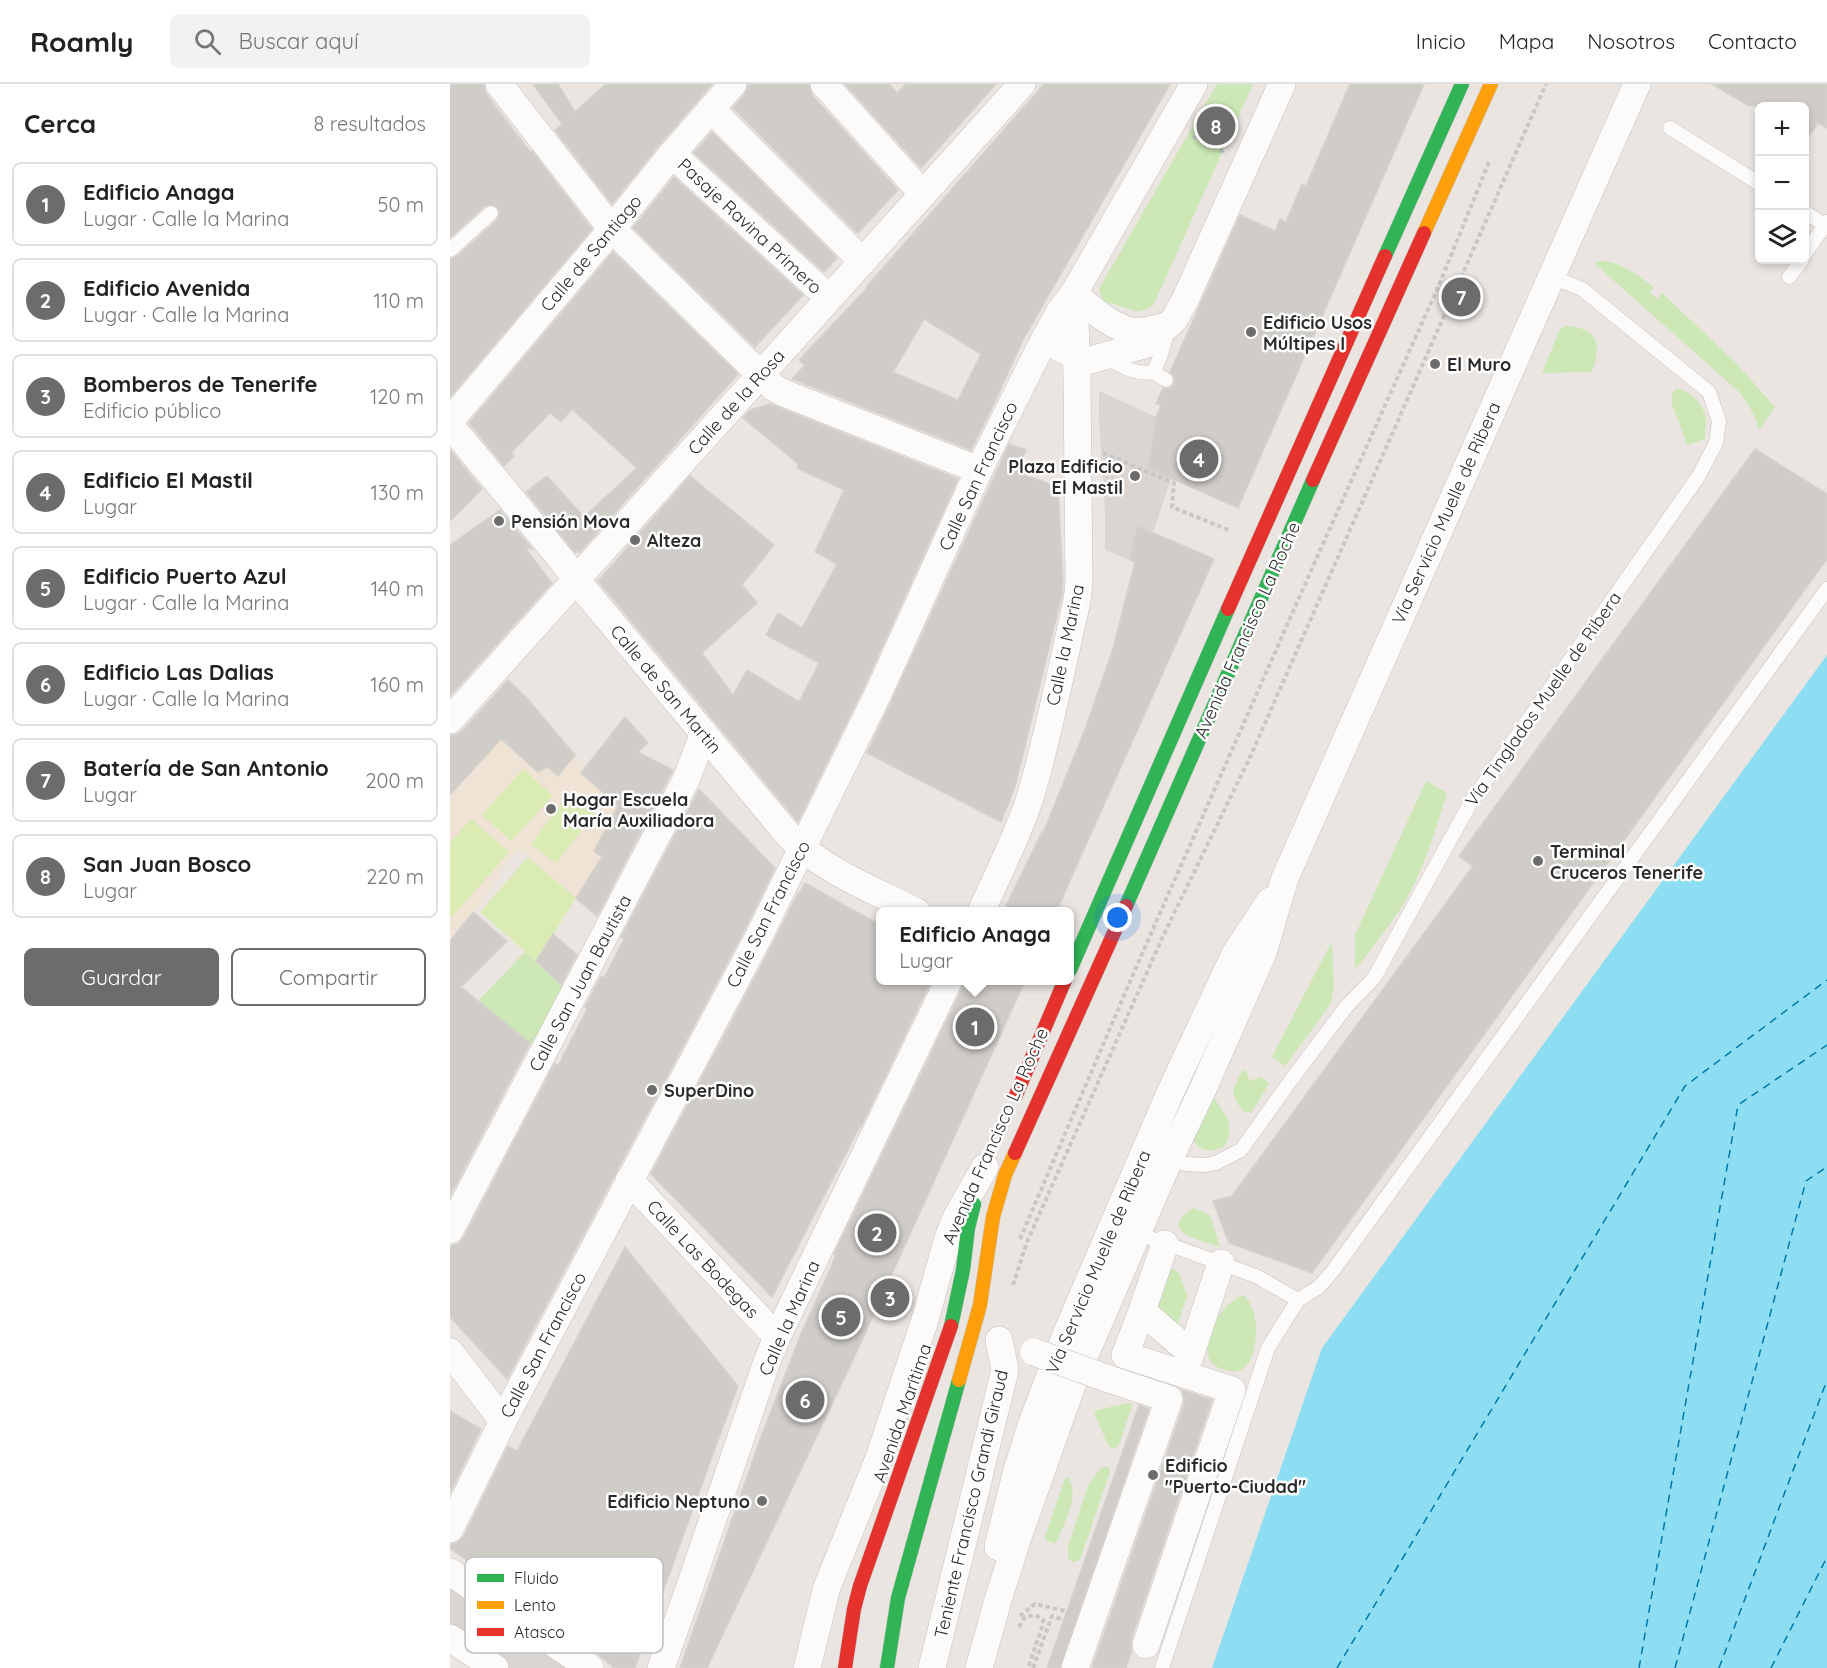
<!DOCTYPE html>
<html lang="es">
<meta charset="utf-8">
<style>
:root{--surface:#fff;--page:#f2f2f2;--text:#222;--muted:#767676;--line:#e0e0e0;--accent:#6e6c6a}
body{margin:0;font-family:Quicksand,sans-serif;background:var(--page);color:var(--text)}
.controls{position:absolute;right:18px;top:18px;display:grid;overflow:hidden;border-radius:9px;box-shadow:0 3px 9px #0003}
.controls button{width:54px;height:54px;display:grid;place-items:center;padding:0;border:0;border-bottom:2px solid var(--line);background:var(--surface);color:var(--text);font:30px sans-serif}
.you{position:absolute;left:668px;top:834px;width:21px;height:21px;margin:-15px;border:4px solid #fff;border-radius:50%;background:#1a73e8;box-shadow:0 0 0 9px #1a73e833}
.badge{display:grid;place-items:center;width:39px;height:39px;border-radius:50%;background:var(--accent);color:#fff;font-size:20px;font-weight:700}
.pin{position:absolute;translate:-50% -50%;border:3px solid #fff;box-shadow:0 2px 6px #0006}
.popup{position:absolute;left:426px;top:823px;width:198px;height:78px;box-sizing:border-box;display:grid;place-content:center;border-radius:9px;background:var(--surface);filter:drop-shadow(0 2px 4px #0005);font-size:20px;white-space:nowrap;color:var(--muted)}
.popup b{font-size:22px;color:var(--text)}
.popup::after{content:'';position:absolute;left:50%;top:100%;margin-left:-12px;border:12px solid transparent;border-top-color:var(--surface)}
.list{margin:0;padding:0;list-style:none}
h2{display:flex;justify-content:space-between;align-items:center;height:78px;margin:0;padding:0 24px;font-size:26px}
h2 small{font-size:20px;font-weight:400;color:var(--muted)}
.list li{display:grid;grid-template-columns:39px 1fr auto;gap:18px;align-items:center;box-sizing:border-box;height:84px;margin:0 12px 12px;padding:0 12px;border:2px solid var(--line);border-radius:9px}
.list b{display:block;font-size:22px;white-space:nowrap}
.list p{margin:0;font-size:20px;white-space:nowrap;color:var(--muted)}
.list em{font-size:20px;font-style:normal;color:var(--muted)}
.actions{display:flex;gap:12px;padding:18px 24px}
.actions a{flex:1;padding:14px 0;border:2px solid var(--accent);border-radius:9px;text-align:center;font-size:21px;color:var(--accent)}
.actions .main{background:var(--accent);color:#fff}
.icon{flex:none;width:33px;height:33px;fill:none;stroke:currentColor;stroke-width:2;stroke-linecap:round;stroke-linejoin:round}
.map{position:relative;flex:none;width:1377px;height:1584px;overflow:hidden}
header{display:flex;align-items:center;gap:36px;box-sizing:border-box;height:84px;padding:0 30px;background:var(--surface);border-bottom:2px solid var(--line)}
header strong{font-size:28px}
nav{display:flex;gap:33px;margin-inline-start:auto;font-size:21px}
.search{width:420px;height:54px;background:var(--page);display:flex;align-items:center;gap:15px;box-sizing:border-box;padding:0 21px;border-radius:9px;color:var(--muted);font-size:22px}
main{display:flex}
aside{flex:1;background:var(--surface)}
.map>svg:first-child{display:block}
</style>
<header>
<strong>Roamly</strong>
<div class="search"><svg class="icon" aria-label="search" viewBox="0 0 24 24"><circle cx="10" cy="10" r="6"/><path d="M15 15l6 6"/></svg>Buscar aquí</div>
<nav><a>Inicio</a><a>Mapa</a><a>Nosotros</a><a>Contacto</a></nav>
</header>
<main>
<aside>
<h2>Cerca<small>8 resultados</small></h2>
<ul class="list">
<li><span class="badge">1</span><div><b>Edificio Anaga</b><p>Lugar · Calle la Marina</p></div><em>50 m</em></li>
<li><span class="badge">2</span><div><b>Edificio Avenida</b><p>Lugar · Calle la Marina</p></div><em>110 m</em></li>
<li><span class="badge">3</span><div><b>Bomberos de Tenerife</b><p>Edificio público</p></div><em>120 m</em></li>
<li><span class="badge">4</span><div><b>Edificio El Mastil</b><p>Lugar</p></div><em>130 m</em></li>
<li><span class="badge">5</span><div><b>Edificio Puerto Azul</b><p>Lugar · Calle la Marina</p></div><em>140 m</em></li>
<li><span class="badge">6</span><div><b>Edificio Las Dalias</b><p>Lugar · Calle la Marina</p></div><em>160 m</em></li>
<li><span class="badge">7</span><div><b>Batería de San Antonio</b><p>Lugar</p></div><em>200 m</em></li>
<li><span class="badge">8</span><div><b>San Juan Bosco</b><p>Lugar</p></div><em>220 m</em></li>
</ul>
<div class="actions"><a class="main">Guardar</a><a>Compartir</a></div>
</aside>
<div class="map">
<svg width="1377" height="1584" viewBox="0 0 1377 1584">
<rect width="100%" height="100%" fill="#eae5e0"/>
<!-- education -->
<polygon fill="#eee3d4" points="59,597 75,612 102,642 135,683 175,633 180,638 170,646 179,656 188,647 199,659 190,667 194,671 223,686 148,833 68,765 24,828 57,857 16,898 0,901 0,661"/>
<!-- green -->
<g fill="#cde8b6">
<polygon points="767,0 803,0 703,222 689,228 653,217 649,205"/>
<path d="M1151 177C1172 178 1187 191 1204 203L1200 209 1207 215 1212 209 1285 278 1325 323 1309 346C1305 330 1298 319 1287 306L1144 179Z"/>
<path d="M1116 242C1148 244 1152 260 1142 288L1092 289 1110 245Z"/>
<path d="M1226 305C1239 306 1250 317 1255 330 1257 336 1255 347 1255 355L1237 361 1222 320V310Z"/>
<path d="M976 697 997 709C985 747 974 787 952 822 938 844 921 865 905 886V851Z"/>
<polygon points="882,857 884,904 880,921 835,982 822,973"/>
<polygon points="75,868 119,908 86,964 28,917"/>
<polygon points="796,986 799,997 811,993 819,1000 801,1029 793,1027 787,1019 783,1006 791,988"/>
<path d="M760 1008C773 1029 788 1039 774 1063 759 1069 752 1068 742 1055Z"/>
<path d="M743 1124 760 1131 770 1163C750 1156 706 1148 743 1124Z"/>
<polygon points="715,1182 729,1188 737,1212 728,1240 726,1244 718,1245 704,1214"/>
<path d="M795 1211C807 1229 809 1249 803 1268 801 1274 800 1280 794 1284 789 1288 783 1288 776 1286 750 1280 756 1258 765 1238 771 1228 783 1213 795 1211Z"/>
<polygon points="678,1319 680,1319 682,1322 669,1361 667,1364 662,1364 658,1361 644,1329 647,1326"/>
<polygon points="652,1383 659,1383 660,1388 631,1473 629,1476 623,1478 618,1474 618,1462 638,1401"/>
<path d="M615 1394H619C629 1412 615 1437 608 1455L604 1460 596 1456 595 1453Z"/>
</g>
<!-- pitch -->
<g fill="#daecb3">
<polygon points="73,685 103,712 61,757 32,731"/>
<polygon points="121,708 146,727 106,779 81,760"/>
<polygon points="21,735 59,768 2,833 0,831 0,759"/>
<polygon points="78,773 126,814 86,877 30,828"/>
</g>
<!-- plaza -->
<g fill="#dad5d0">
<polygon points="649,307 706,333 721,394 703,449 687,443 680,476 655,466 655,427 649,335"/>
<polygon points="0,1488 140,1584 45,1584 0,1554"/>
</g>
<!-- water -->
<polygon fill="#8ddef2" points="1377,571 1377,1584 762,1584 872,1264"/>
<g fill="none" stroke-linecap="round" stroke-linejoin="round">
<!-- ferry -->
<g stroke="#0079aa" stroke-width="1.5" stroke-dasharray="8 6" stroke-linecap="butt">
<polyline points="887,1584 1235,1002 1377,896"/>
<polyline points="1189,1584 1288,1021 1377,961"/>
<polyline points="1225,1584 1356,1097 1377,1083"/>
<polyline points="1269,1584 1377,1296"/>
<polyline points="1321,1584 1377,1473"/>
</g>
</g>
<!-- building -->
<g fill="#d0cdc9" stroke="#d5d1cc" stroke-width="1.5" fill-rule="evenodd">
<polygon points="0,0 34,0 36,9 43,19 80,68 82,67 142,145 0,313 0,175 6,173 47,136 50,128 44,121 35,122 0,154"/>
<polygon points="83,0 108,0 125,28 156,0 262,0 210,60 162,120 105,46 112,40"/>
<polygon points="298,0 359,0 362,11 448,106 408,149 407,149 283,24 295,10"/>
<polygon points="395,0 439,0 447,9 456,0 546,0 471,84"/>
<path d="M594 0H720L573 256 543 322 521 366 342 295 355 281 349 276 418 203 417 202ZM474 235 531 270 508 316 443 288Z"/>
<polygon points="900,0 974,0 788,424 698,384 706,333 711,321 706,320 713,304 720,304 724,300 724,292 720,288 790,131 825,147 830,135 836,138 852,100 856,102"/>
<polygon points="1262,0 1377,0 1377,44 1368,39 1354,59 1354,22 1299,22"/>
<polygon points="262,48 387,174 374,188 244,69"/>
<polygon points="224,93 353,211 305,263 183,144"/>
<polygon points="163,168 288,290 130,468 125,468 76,408 97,392 134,433 187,384 122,325 111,338 100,329 61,369 64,372 54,382 19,339"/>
<polygon points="320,320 508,395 414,603 348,738 148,497 240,392 324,461 292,501 307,519 252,569 283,611 297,586 349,618 369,579 316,551 328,529 352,544 387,480 365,468 394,406 347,384 348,380 293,334 300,326"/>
<polygon points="559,360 576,366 571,378 581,382 578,392 608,403 613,497 612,511 565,703 551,738 417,669 442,616"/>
<polygon points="1305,365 1377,410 1377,475 862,1189 779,1159 763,1117 782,1112 1023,782 1009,772"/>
<polygon points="0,366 32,405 0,437"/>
<polygon points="50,426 82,465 75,464 102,499 0,612 0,461"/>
<polygon points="687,442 764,475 606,828 553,828 592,748 593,749 634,648 662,568 685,478 680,476"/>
<polygon points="58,596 75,612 125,671 108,692 98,683 88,688 51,655 0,711 0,651 5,651 12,647"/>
<polygon points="175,633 198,659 188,668 223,686 147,832 126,814 152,773 144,767 168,722 131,689"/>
<polygon points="249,705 325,784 294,847 57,1295 0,1233 0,1162 8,1160 14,1153 105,979 108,982 137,925 135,923 151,892 154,894 174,855 171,853"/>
<polygon points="355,799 430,841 430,897 481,897 411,1043 410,1042 322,1213 201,1090 322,861 348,809 349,810"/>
<polygon points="23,828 57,857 11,903 80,959 0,1112 0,857"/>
<polygon points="103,850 127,871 111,901 86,877"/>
<polygon points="514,897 575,897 402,1278 257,1584 230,1584 312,1350 351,1250 381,1183 386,1171 384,1170 513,903"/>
<polygon points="175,1163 288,1302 185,1584 164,1584 149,1571 0,1464 0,1461 8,1458 14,1452 58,1362 67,1367"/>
<polygon points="732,1306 762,1316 681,1556 682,1567 676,1584 642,1584 734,1320 734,1313"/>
<polygon points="689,1321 699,1325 610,1584 597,1584"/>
<polygon points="0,1327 31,1345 0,1409"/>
</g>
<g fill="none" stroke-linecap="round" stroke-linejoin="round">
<defs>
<g id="lane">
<polyline points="1220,44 1310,100"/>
<polyline points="1354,128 1375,141"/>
<polyline points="0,166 41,129"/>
<polyline points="1354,171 1377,138"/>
<polyline points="1339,193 1352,176"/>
<path d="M656 273C670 281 686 292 703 288 711 275 714 261 717 247"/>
<polyline points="703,288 716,296"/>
<polyline points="716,1075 736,1080 755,1081 766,1079 791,1066 841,996 896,923 924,894 1022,716 1248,393 1266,359 1269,337 1259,308 1132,205 1100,192"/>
<polyline points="684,1148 806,1192 848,1216"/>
<polyline points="712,1584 818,1264 848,1216 869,1203 882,1188 1377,505"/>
</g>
<g id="street">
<polyline points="49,0 162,145 324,304 336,310 529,386"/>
<polyline points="374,0 473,110"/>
<polyline points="261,25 412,177"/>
<polyline points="222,70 379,214"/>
<path d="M624 209C637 222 665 246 684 247 693 248 703 245 713 243"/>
<polyline points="611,265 637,277 697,260 724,236 735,216 832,0"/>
<polyline points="0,337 162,145 222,70 283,0"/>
<path d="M0 341 111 475 136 508 340 753C374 787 424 806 467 828"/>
<polyline points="0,636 572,0"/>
<path d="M531 828C548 790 567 753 580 714 599 650 612 582 627 517L629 498 627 292 624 209"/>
<polyline points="179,1096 327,1253"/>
<polyline points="0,1146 236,696 254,649"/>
<polyline points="692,1227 741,1269"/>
<polyline points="0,1268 53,1337"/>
<polyline points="734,1290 771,1179"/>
<polyline points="0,1445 53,1337 308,854 428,610 529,386 593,258 610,227 624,209 744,0"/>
<polyline points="548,1463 567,1386 583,1336 617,1248 720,1009 785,870 820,817"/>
<polyline points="0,1488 140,1584"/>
<polyline points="0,1554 45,1584"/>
<polyline points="696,1561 782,1306 675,1271 692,1227 715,1160"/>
<polyline points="211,1584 239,1505 316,1280 327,1253 499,896"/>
<polyline points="357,1584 377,1503 429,1374 474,1239 498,1154 506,1134 535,1083"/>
<polyline points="482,1584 555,1286 549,1256"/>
<polyline points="529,1584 548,1516 568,1453 622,1301 719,1076 752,1007 813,869 835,794 1187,0"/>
<polyline points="625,1584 719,1315 656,1294"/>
</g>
<g id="fast">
<polyline points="935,172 1012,0"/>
<polyline points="676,822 863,396"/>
<polyline points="620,886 778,525"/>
<polyline points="501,1242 513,1186 518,1144 524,1120"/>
<polyline points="437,1584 448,1514 509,1296"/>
</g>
<g id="slow">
<polyline points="974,149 1041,0"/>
<polyline points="509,1296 530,1221 543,1133 555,1091 565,1069"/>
</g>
<g id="jam">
<polyline points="863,396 974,149"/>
<polyline points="778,525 935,172"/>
<polyline points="566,1011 615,896"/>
<polyline points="565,1069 676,822"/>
<polyline points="395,1584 404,1525 410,1502 501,1242"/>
</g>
</defs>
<!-- lane casing -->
<use href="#lane" stroke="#c3c1c2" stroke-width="15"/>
<!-- street casing -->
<use href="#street" stroke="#c3c1c2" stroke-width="28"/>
<!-- fast casing -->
<use href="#fast" stroke="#c5c3c1" stroke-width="15"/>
<!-- slow casing -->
<use href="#slow" stroke="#c5c3c1" stroke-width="15"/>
<!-- jam casing -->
<use href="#jam" stroke="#c5c3c1" stroke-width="15"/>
<!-- path -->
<g stroke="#c8c7c7" stroke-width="4" stroke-dasharray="4.5 3" stroke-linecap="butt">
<polyline points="743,52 774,68"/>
<polyline points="653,369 724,399 722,423 781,447"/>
<polyline points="570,1155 688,879 864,480 989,201 1039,78"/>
<polyline points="563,1201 577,1158 714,850 801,671 1096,0"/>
<polyline points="570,1532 585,1520 620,1528"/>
<polyline points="569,1543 575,1533 585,1531 593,1536 593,1540 578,1584"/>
<polyline points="583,1584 602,1532 614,1536"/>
</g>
<!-- lane -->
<use href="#lane" stroke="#fcfbfa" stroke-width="14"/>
<!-- street -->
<use href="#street" stroke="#fcfbfa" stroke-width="27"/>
<!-- fast -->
<use href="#fast" stroke="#30b455" stroke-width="14"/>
<!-- slow -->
<use href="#slow" stroke="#ff9f0a" stroke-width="14"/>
<!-- jam -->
<use href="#jam" stroke="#e5322d" stroke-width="14"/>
<defs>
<polyline id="street-bridge" points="584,1268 656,1294"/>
</defs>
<!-- street-bridge casing -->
<use href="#street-bridge" stroke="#c3c1c2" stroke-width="28" stroke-linecap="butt"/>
<!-- street-bridge -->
<use href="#street-bridge" stroke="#fcfbfa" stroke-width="27"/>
</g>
<!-- markers -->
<g fill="#6e6c6a" stroke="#fff" stroke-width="2">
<circle cx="801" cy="248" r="6"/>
<circle cx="985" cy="280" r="6"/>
<circle cx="685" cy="392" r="6"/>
<circle cx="49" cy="437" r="6"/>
<circle cx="185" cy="456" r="6"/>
<circle cx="101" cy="725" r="6"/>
<circle cx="1088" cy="777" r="6"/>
<circle cx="202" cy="1006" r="6"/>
<circle cx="703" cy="1391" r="6"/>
<circle cx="312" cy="1417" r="6"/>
</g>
<g text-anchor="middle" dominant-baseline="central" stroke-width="5" stroke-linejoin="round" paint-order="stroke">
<!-- street labels -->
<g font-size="18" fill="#2b2b2b" stroke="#fff">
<text transform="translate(300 142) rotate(43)">Pasaje Ravina Primero</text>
<text transform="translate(141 169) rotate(-50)">Calle de Santiago</text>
<text transform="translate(286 318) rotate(-48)">Calle de la Rosa</text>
<text transform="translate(528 392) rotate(-65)">Calle San Francisco</text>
<text transform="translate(996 429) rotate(-66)">Vía Servicio Muelle de Ribera</text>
<text transform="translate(797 546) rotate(-66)">Avenida Francisco La Roche</text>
<text transform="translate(615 561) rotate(-78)">Calle la Marina</text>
<text transform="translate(216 605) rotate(50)">Calle de San Martin</text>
<text transform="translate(1093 615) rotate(-55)">Vía Tinglados Muelle de Ribera</text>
<text transform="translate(318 830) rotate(-63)">Calle San Francisco</text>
<text transform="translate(130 899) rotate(-62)">Calle San Juan Bautista</text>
<text transform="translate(545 1052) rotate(-66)">Avenida Francisco La Roche</text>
<text transform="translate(253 1175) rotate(47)">Calle Las Bodegas</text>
<text transform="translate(648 1178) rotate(-67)">Vía Servicio Muelle de Ribera</text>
<text transform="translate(339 1234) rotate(-66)">Calle la Marina</text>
<text transform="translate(93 1261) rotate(-62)">Calle San Francisco</text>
<text transform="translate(452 1329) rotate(-71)">Avenida Marítima</text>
<text transform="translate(521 1420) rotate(-77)">Teniente Francisco Grandi Giraud</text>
</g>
<!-- poi labels -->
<g font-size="18" font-weight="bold" fill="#2b2b2b" stroke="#fff" text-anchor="start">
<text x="813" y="238">Edificio Usos<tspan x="813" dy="21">Múltipes I</tspan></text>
<text x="997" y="280">El Muro</text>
<text x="673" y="382" text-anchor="end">Plaza Edificio<tspan x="673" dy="21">El Mastil</tspan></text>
<text x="61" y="437">Pensión Mova</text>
<text x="197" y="456">Alteza</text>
<text x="113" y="715">Hogar Escuela<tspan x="113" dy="21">María Auxiliadora</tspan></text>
<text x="1100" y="767">Terminal<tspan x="1100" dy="21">Cruceros Tenerife</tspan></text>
<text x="214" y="1006">SuperDino</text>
<text x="715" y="1381">Edificio<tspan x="715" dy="21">"Puerto-Ciudad"</tspan></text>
<text x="300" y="1417" text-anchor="end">Edificio Neptuno</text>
</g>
</g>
<!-- legend -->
<rect x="15" y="1473" width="198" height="96" rx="9" fill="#fff" stroke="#bfbfbf" stroke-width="1.5"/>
<rect x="27" y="1490" width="27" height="8" fill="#30b455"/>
<rect x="27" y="1517" width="27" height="8" fill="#ff9f0a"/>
<rect x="27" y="1544" width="27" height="8" fill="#e5322d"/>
<g font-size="16" fill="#2b2b2b">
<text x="64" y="1500">Fluido</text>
<text x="64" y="1527">Lento</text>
<text x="64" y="1554">Atasco</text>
</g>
</svg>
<div class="controls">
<button>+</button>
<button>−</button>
<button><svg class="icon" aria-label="layers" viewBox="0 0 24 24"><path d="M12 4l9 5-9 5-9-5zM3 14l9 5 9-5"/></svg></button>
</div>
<div class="you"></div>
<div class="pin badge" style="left:525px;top:943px">1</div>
<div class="popup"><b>Edificio Anaga</b>Lugar</div>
<div class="pin badge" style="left:427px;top:1149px">2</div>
<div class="pin badge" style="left:440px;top:1214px">3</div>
<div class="pin badge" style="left:749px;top:375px">4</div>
<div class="pin badge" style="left:391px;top:1233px">5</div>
<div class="pin badge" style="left:355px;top:1316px">6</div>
<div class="pin badge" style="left:1011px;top:213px">7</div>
<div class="pin badge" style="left:766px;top:42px">8</div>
</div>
</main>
